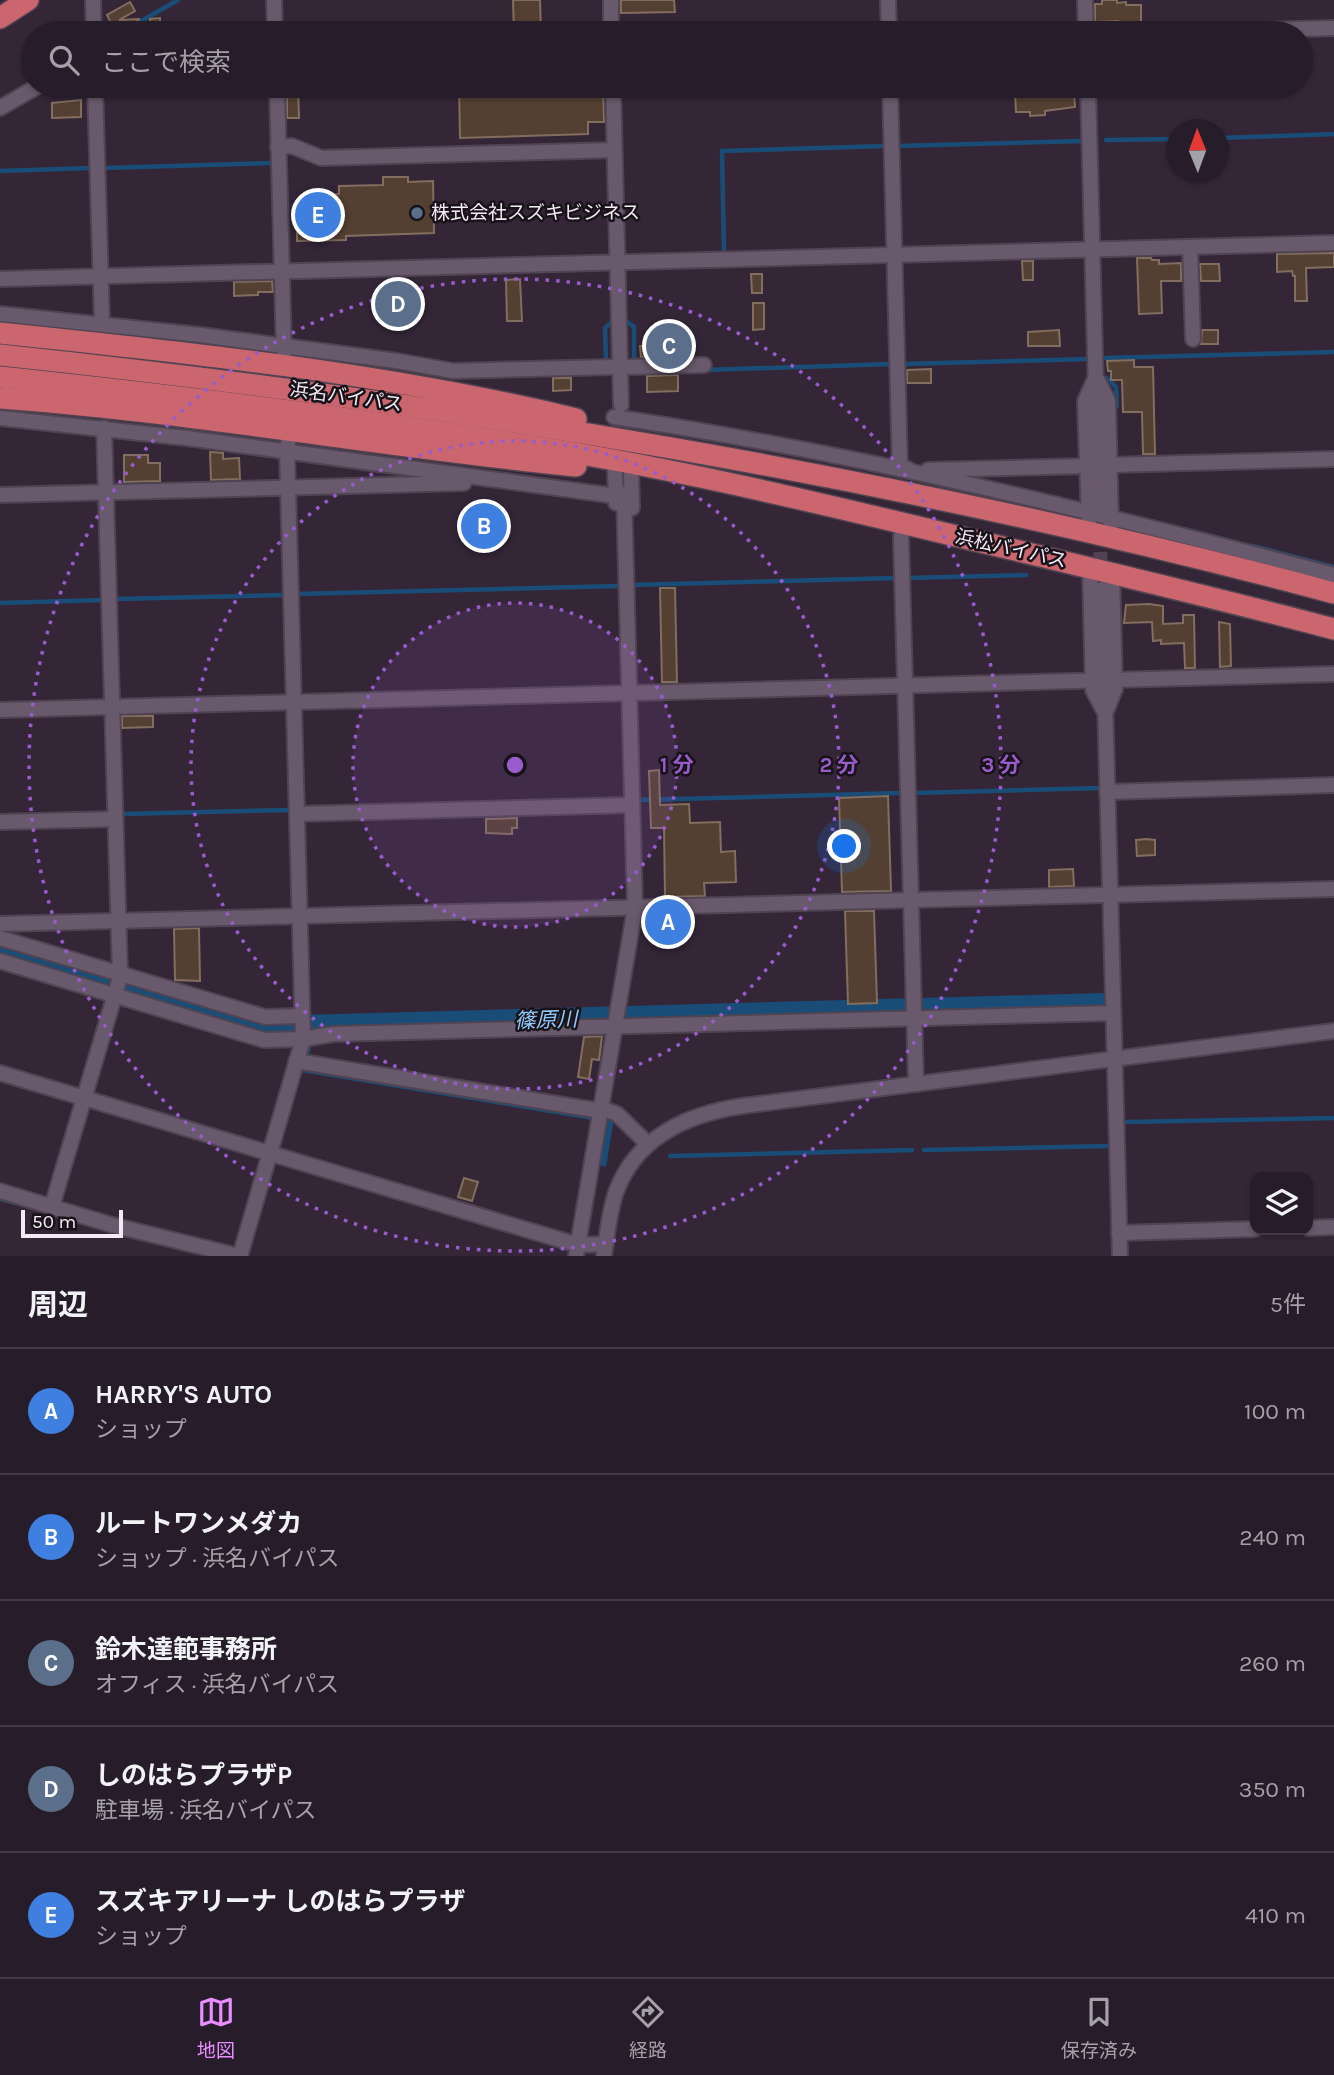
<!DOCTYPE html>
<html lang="ja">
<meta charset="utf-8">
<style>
:root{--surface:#271c29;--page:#332935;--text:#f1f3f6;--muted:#a4a1a8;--line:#433a46;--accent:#e88eff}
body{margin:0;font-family:Karla,"Noto Sans JP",sans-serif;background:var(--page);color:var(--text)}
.controls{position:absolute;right:21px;bottom:21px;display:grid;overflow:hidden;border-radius:14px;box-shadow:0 2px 5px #0004}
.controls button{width:63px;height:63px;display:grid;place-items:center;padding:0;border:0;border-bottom:2px solid var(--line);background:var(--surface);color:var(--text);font:35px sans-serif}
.compass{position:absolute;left:1166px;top:119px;width:63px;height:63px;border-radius:50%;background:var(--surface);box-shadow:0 2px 5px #0004;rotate:359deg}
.scale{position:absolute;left:21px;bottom:18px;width:102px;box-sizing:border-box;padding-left:7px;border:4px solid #f3eaf5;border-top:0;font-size:19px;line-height:24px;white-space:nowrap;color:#f3eaf5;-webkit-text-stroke:5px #181219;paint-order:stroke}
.you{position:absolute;left:845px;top:847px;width:24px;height:24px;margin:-18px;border:5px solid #fff;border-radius:50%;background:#1a73e8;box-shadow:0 0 0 10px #1a73e833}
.badge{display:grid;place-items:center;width:46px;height:46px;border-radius:50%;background:var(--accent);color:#fff;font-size:23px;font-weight:700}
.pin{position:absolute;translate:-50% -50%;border:4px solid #fff;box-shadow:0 2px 7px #0006}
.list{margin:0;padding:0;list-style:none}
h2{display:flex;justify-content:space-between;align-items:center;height:91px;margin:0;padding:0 28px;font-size:30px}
h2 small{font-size:23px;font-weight:400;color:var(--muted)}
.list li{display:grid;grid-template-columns:46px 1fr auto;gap:21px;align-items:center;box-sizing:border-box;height:126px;padding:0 28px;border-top:2px solid var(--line)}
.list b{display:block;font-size:26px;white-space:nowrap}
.list p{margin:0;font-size:23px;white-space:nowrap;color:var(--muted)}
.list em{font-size:23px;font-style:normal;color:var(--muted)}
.icon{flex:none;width:38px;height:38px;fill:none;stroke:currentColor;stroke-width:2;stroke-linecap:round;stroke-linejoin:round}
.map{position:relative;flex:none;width:1334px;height:1256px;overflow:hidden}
.search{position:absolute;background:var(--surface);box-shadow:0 2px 5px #0004;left:21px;right:21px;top:21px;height:77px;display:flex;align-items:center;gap:18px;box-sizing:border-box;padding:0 24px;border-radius:38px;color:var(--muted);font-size:26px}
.sheet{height:721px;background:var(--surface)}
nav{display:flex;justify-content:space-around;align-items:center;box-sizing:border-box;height:98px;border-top:2px solid var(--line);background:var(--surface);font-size:19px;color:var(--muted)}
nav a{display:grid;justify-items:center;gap:4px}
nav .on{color:var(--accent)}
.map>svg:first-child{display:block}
</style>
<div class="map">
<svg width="1334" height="1256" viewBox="0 0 1334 1256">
<rect width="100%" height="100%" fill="#342637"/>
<!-- water -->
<polygon fill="#194d77" points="606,1117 614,1118 606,1167 598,1165"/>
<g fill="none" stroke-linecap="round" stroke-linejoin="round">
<!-- stream -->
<g stroke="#194d77" stroke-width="4.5">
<polyline points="120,33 178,0"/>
<polyline points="1218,138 1334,134"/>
<polyline points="1106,140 1176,139"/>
<polyline points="898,146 1082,141"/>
<polyline points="104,168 272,163"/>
<polyline points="0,171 91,168"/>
<polyline points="724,251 722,151 886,146"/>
<polyline points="625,320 634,327 634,362"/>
<polyline points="1105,358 1334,352"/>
<polyline points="606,361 605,328 613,321"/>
<polyline points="902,364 1089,359"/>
<polyline points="705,370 892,364"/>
<polyline points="1107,378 1116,387 1117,406"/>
<polyline points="1184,529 1231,541"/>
<polyline points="1253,546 1334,567"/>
<polyline points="907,578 1026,575"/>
<polyline points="631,585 897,578"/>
<polyline points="296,594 621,586"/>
<polyline points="114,599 284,595"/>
<polyline points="0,603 104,600"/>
<polyline points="914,793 1100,788"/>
<polyline points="637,800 902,793"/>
<polyline points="120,814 291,810"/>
<polyline points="306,1057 309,1047"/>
<polyline points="303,1069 302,1070 593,1118"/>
<polyline points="1127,1122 1334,1118"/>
<polyline points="924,1150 1110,1146"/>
<polyline points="670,1156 912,1150"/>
<polyline points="0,1199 16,1203"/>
</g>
<!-- river -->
<polyline stroke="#194d77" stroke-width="24" points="0,950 264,1028 1104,1005"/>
</g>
<!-- building -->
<g fill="#544032" stroke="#836d5e" stroke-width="2">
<polygon points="513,0 540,0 541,33 514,33"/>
<polygon points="621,0 674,0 675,12 621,13"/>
<polygon points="1102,0 1117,0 1117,3 1126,2 1126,5 1141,5 1141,25 1118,26 1118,21 1095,22 1095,4 1102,4"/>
<polygon points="130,2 135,11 119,20 140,19 116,33 107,15"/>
<polygon points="160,18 161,33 150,33 150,19"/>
<polygon points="287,86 298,86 299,118 287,118"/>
<polygon points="459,86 603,86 604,122 588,122 588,134 460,138"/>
<polygon points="1031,86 1063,86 1064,93 1074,93 1075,107 1045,111 1045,115 1030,116 1030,112 1016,112 1015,95 1031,94"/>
<polygon points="81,100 81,117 52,118 52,103"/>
<polygon points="383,177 408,177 408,182 433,181 434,233 346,236 346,240 297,241 297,214 301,214 301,195 339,194 339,186 383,185"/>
<polygon points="1334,253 1334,267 1306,268 1307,301 1295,301 1295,276 1293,276 1292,271 1277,272 1277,254"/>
<polygon points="1137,258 1151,258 1152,260 1159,260 1159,264 1181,263 1181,281 1161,281 1162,313 1139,314"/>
<polygon points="1022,261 1033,261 1033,280 1023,280"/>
<polygon points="1200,264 1219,264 1220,281 1201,281"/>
<polygon points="751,274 762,274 762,293 752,293"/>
<polygon points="520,279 522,321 507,321 506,280"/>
<polygon points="272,281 273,292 258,292 258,295 234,296 234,282"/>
<polygon points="753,303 764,303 764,329 753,330"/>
<polygon points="1059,330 1060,346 1028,346 1028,332"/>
<polygon points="1202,330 1218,330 1218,344 1201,344"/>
<polygon points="660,342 678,342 678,356 641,357 640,346 660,346"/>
<polygon points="1134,360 1134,367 1153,367 1155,454 1143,454 1142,412 1123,412 1122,380 1111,380 1111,371 1108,371 1107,361"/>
<polygon points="931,369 931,383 907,383 907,370"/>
<polygon points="678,375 678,391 647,392 647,376"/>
<polygon points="553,378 571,378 571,390 553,391"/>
<polygon points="210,452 223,453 223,459 239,458 240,479 211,480"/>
<polygon points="124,455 148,455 148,463 160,463 160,481 124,482"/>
<polygon points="469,512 483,512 483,515 490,515 490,520 495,520 498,538 470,539"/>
<polygon points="660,588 675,588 677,682 662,682"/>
<polygon points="1149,604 1163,606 1163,624 1183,623 1183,615 1194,615 1195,668 1185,668 1184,643 1161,644 1161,640 1153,641 1152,622 1124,623 1126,605"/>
<polygon points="1219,622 1230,624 1231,666 1220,667"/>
<polygon points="122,716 153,716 153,727 122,728"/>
<polygon points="659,770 660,805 689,804 690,823 720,822 721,852 735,851 736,882 704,883 705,896 665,897 664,828 651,828 649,771"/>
<polygon points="888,796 891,891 842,892 839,798"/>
<polygon points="517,818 517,828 512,828 512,834 486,833 486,819"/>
<polygon points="1146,839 1155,840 1155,855 1137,856 1136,840"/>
<polygon points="1073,869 1074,886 1049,887 1049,870"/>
<polygon points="845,911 874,911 877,1003 848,1004"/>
<polygon points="657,916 679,916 679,930 657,931"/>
<polygon points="199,928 200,981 175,980 174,929"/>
<polygon points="602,1036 599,1060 592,1059 589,1079 578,1077 584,1037"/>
<polygon points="464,1178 478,1182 472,1201 458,1197"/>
</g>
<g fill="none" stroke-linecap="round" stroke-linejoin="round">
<!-- minor-tunnel -->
<g stroke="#514354" stroke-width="14" stroke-dasharray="14 7" stroke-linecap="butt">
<polyline points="621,407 624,494"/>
<polyline points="1099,510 1101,577"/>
</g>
<defs>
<g id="minor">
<polyline points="93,0 94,33"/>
<polyline points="274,0 275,33"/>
<polyline points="611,0 611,33"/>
<polyline points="888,0 889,33"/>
<polyline points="1085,0 1086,33"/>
<polyline points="1148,33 1334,28"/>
<polyline points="95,86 102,323"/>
<polyline points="277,86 284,354"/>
<polyline points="613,86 621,405"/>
<polyline points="890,86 900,469 908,469"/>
<polyline points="1088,86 1099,510"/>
<polyline points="0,108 38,86"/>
<polyline points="278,147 292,146 321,158 614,150"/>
<polyline points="1190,247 1193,339"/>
<polyline points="0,279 1334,243"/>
<polyline points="0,314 200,335 397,361 453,371 612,367"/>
<polyline points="628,367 704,365"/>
<polyline points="1098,381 1108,401 1111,527"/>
<path d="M614 417C857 453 1097 512 1334 575"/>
<polyline points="0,418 187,438 616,496"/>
<polyline points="104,428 120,974"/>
<polyline points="1109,465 1334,459"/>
<polyline points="615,469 616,503"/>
<polyline points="631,470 632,508"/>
<polyline points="928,470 1087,466"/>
<polyline points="0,495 464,483 464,479"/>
<polyline points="1089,520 1085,401 1094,381"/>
<polyline points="904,524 901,537 916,1084"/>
<polyline points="1090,568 1093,690 1103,709"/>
<polyline points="1102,589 1120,1256"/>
<polyline points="1107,709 1115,689 1112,573"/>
<polyline points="0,710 1334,674"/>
<polyline points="1107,792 1334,785"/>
<polyline points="297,814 632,805"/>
<polyline points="0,822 115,819"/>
<polyline points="0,924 1334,889"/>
<polyline points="0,938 265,1017 302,1016"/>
<polyline points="0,961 264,1040 303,1039 333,1034 1113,1013"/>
<polyline points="296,1061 601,1111"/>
<polyline points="0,1073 578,1245 606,1244"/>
<polyline points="601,1108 617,1114 648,1144"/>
<polyline points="0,1191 112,1225 239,1256"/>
<polyline points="52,1206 121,974"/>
<polyline points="1308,1228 1334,1227"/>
<polyline points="1119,1233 1255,1229"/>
<polyline points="240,1256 303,1039 287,450 290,431"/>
<polyline points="576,1256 635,908 624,494"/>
<path d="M604 1256C607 1235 609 1213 616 1192 636 1137 688 1114 742 1106L1334 1031"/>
</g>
<g id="highway">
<polyline points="0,18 28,0"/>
<path d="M0 333C193 353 387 373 576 419"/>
<path d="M0 355C450 403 897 476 1334 593"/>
<path d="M0 377C190 397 380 420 569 452 699 474 827 505 956 536 1082 566 1209 596 1334 629"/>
<path d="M0 398C193 412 383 447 576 466"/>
</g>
</defs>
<!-- minor casing -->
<use href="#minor" stroke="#504452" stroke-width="18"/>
<!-- highway casing -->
<use href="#highway" stroke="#504452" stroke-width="24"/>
<!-- minor -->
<use href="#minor" stroke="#69596c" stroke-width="14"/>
<!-- highway -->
<use href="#highway" stroke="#cb656e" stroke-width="21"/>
</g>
<!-- distance rings -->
<circle cx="515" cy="765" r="162" fill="#995ccc" fill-opacity=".12"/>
<g fill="none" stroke="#995ccc" stroke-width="3.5" stroke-dasharray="3.5 7">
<circle cx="515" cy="765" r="162"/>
<circle cx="515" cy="765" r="324"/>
<circle cx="515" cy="765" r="486"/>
</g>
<!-- markers -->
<circle fill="#5c6f8a" stroke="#181219" stroke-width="2.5" cx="417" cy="213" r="7"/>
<g text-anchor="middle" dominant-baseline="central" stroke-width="5" stroke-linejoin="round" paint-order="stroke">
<!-- poi labels -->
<g font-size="19" fill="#f3eaf5" stroke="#181219" text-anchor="start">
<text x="431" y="213">株式会社スズキビジネス</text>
</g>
<!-- street labels -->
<g font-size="19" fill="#f3eaf5" stroke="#181219">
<text transform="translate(346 397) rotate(8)">浜名バイパス</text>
<text transform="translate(1011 549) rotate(13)">浜松バイパス</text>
</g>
<!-- water labels -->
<g font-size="21" font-style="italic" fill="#90cafd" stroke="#181219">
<text transform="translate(546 1020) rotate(-2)">篠原川</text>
</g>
</g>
<circle cx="515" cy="765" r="10" fill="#995ccc" stroke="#181219" stroke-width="3.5"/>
<g font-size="21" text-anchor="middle" font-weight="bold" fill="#995ccc" stroke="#181219" stroke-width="5" stroke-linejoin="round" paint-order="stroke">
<text x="677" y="772">1 分</text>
<text x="839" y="772">2 分</text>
<text x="1001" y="772">3 分</text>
</g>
</svg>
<div class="controls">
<button><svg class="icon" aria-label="layers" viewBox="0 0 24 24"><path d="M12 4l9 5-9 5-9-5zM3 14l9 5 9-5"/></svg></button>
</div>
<svg class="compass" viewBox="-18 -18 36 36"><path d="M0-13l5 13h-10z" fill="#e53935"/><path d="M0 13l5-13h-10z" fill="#a4a1a8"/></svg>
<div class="scale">50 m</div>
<div class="you"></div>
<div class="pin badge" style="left:668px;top:922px;background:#3f7fe0">A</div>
<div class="pin badge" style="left:484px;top:526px;background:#3f7fe0">B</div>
<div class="pin badge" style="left:669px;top:346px;background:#5c6f8a">C</div>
<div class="pin badge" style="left:398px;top:304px;background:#5c6f8a">D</div>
<div class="pin badge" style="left:318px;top:215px;background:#3f7fe0">E</div>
<div class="search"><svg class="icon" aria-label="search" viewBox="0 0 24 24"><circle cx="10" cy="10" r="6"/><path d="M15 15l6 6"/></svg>ここで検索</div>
</div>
<section class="sheet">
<h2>周辺<small>5件</small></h2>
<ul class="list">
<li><span class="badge" style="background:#3f7fe0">A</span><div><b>HARRY'S AUTO</b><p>ショップ</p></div><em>100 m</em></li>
<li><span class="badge" style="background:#3f7fe0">B</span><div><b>ルートワンメダカ</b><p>ショップ · 浜名バイパス</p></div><em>240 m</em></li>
<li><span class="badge" style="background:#5c6f8a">C</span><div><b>鈴木達範事務所</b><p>オフィス · 浜名バイパス</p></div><em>260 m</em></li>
<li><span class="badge" style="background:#5c6f8a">D</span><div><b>しのはらプラザP</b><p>駐車場 · 浜名バイパス</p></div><em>350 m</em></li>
<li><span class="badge" style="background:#3f7fe0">E</span><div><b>スズキアリーナ しのはらプラザ</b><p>ショップ</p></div><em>410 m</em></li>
</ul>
</section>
<nav>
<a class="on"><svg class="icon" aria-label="map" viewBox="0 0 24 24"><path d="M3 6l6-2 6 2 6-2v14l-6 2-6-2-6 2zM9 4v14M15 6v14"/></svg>地図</a>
<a><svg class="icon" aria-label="directions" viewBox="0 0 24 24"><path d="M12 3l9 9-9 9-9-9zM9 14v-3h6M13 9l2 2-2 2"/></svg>経路</a>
<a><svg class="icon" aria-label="saved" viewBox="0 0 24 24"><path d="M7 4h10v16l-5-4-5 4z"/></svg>保存済み</a>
</nav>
